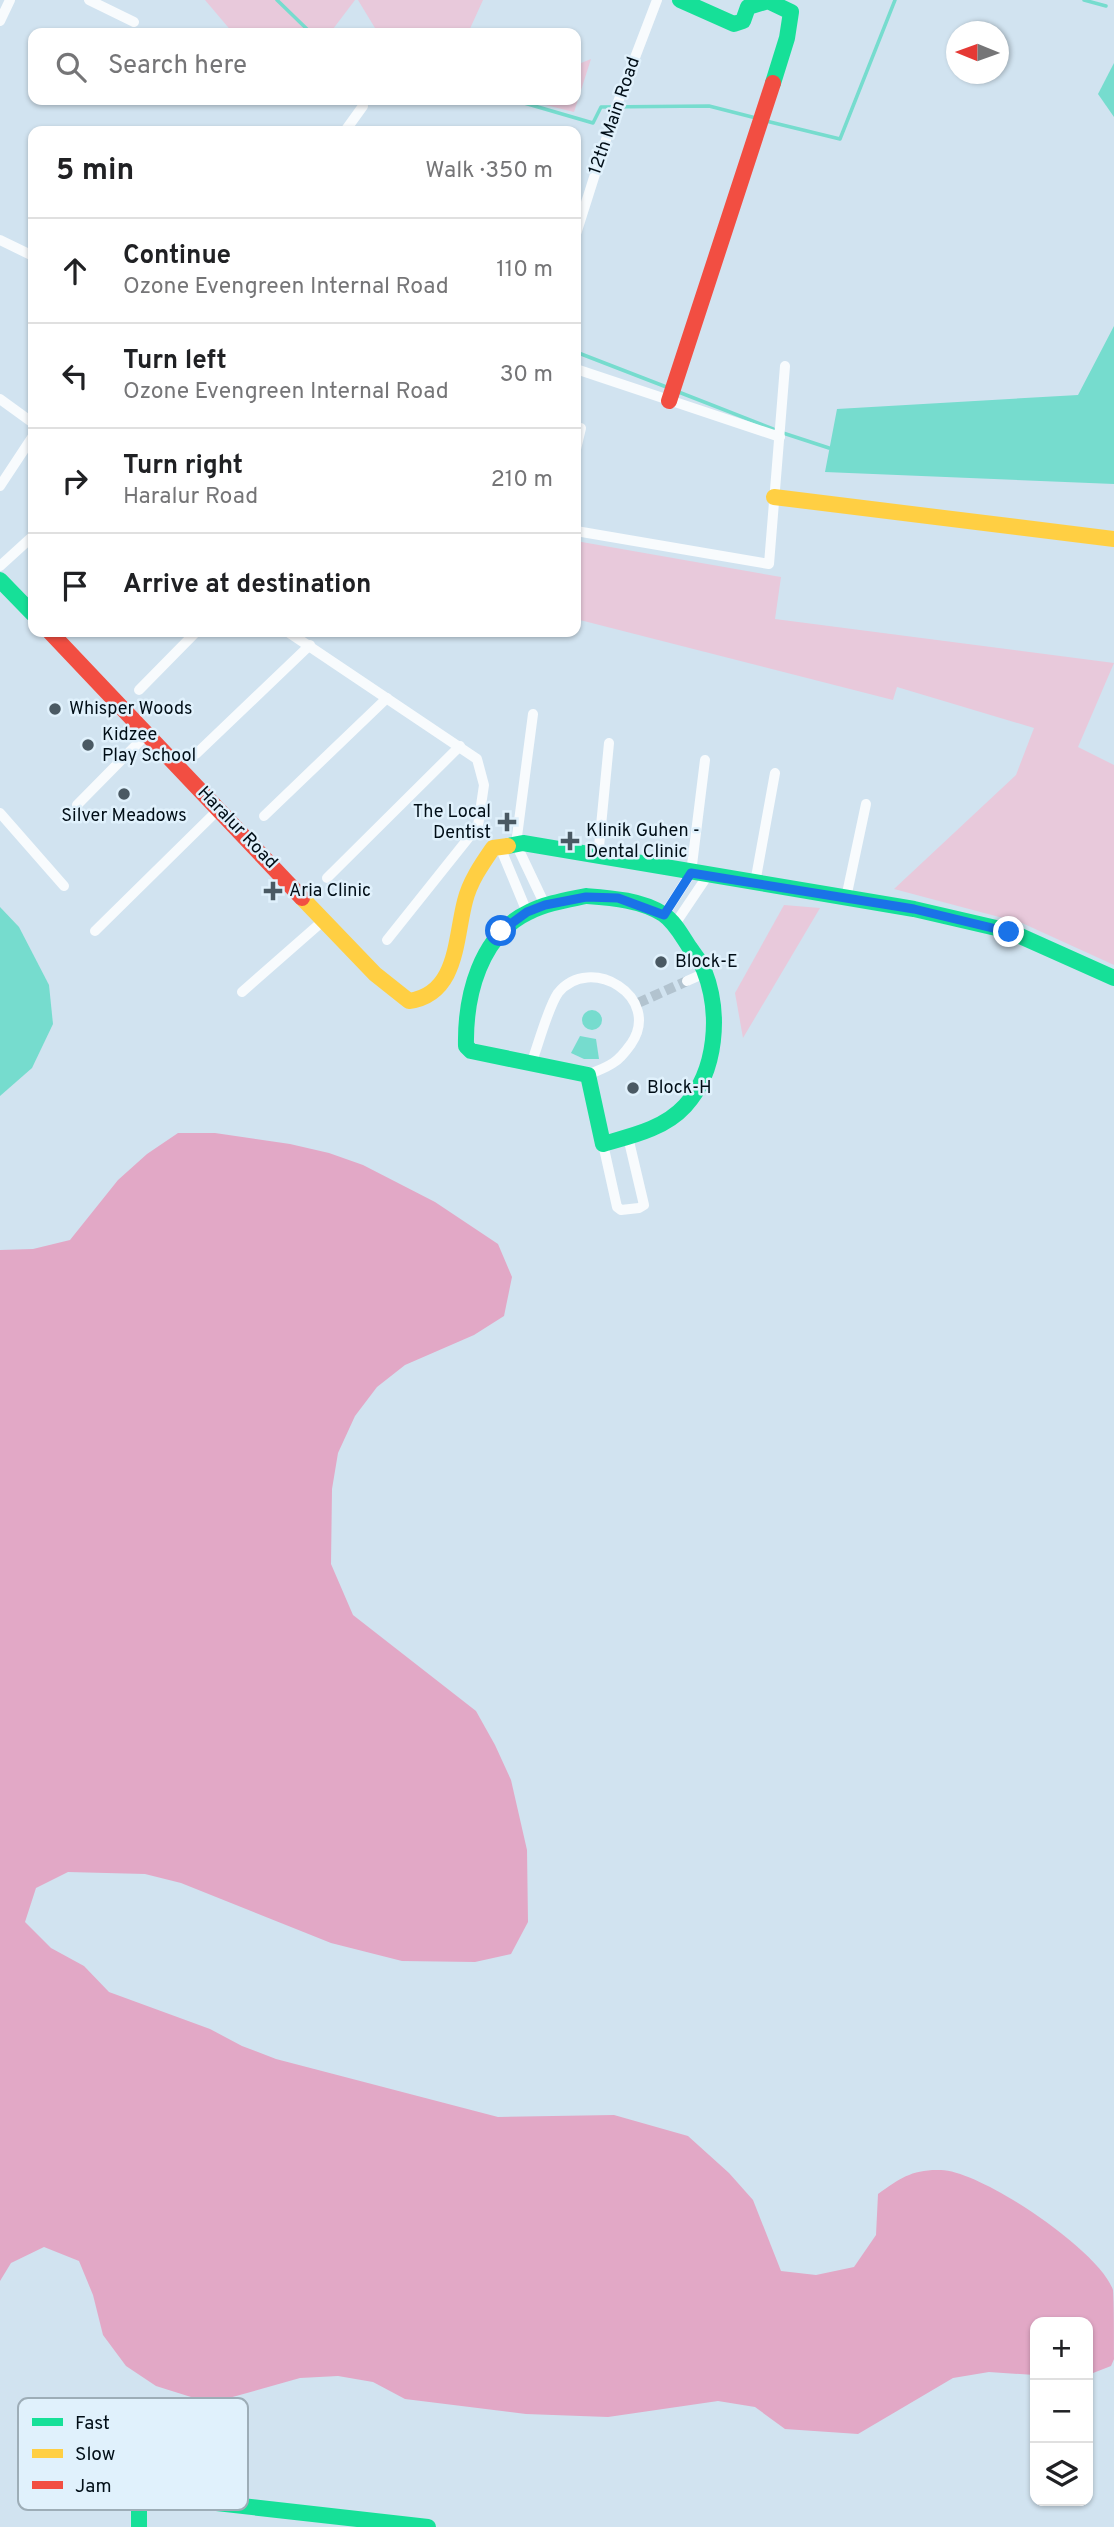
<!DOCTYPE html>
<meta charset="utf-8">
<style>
:root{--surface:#fff;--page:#f6f6f6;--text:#202124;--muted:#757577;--line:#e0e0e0}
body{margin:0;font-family:Overpass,sans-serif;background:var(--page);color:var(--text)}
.controls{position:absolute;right:21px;bottom:21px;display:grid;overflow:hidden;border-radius:14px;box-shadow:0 2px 5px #0004}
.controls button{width:63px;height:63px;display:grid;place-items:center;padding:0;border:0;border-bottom:2px solid var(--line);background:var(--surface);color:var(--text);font:35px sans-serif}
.compass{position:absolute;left:946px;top:21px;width:63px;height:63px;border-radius:50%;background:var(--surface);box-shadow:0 2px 5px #0004;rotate:271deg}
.stop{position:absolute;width:21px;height:21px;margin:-16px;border:5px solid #1a73e8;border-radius:50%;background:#fff}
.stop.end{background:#1a73e8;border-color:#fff;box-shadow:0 2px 7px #0008}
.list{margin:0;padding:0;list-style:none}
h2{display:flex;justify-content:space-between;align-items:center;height:91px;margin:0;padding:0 28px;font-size:30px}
h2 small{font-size:23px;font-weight:400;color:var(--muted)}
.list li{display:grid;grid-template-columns:46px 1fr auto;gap:21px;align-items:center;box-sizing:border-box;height:105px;padding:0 28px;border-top:2px solid var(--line)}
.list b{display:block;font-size:26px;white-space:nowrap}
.list p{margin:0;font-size:23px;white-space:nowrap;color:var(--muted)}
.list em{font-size:23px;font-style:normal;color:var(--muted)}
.icon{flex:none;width:38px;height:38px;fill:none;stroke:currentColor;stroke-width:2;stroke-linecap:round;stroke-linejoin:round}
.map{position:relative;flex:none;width:1114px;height:2527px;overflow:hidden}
.search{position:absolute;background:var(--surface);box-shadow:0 2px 5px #0004;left:28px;top:28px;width:553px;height:77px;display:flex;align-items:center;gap:18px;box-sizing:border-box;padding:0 24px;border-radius:14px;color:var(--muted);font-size:26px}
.panel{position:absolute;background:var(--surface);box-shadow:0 2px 5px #0004;left:28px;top:126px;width:553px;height:511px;border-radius:14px}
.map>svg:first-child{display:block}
</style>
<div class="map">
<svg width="1114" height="2527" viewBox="0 0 1114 2527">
<rect width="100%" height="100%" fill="#d1e3f0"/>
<!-- green -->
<g fill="#e8c9db">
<polygon points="205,0 355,0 330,33 233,33"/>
<polygon points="358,0 483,0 468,33 378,33"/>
<polygon points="591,59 574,112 525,100 576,100 576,65"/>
<polygon points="576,541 781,577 775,619 1114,663 1078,747 1114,765 1114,965 1022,923 894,889 1016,775 1034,728 897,687 893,700 576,619"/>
<polygon points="784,905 820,908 743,1038 735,993"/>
</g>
<!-- forest -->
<path fill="#e2a8c6" d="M178 1133H215L290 1144 329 1153 363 1165 435 1202 498 1244 512 1277 504 1316 474 1335 405 1365 377 1387 355 1416 338 1453 332 1489 331 1564 353 1615 476 1711 495 1745 511 1780 527 1850 528 1922 511 1954 475 1962 402 1961 331 1943 181 1883 145 1874 68 1872 36 1888 25 1922 51 1948 84 1966 109 1992 210 2029 242 2046 276 2059 498 2117 614 2115 688 2136 729 2173 753 2200 781 2271 816 2275 854 2267 876 2235 878 2194C900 2178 913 2169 941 2170 982 2171 1100 2251 1113 2290 1114 2303 1114 2343 1114 2359L1111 2366 1088 2375V2322H1035V2375L989 2372 953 2378 858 2434 785 2429 755 2407 718 2401 608 2417 526 2414 405 2399 373 2382 338 2376 300 2378 229 2398 191 2397 156 2386 126 2366 103 2335 93 2295 79 2261 44 2247 11 2263 0 2281V1250L33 1249 70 1240 118 1180 147 1154Z"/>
<!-- water -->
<g fill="#76dcce">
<polygon points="1114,63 1114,117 1098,94"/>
<polygon points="1114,326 1114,484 825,472 837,409 1078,395"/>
<polygon points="0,907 19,927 49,985 53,1024 32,1068 0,1096"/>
<circle cx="592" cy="1020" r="10"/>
<polygon points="580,1036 596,1039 599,1059 584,1059 571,1053"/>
</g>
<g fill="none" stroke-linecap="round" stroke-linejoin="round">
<!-- stream -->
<g stroke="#76dcce" stroke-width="3.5">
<polyline points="277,0 311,33"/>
<polyline points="1084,0 1106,6"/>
<polyline points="514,100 593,123 601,107 709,106 756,118"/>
<polyline points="766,121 840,139 895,0"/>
<polyline points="576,352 669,388"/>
<polyline points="676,391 773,429"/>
<polyline points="783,433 829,448"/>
</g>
<!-- street-tunnel -->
<polyline stroke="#b2c3cf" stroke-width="10" stroke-dasharray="10 5" stroke-linecap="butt" points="638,1003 687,981"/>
<!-- street -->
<g stroke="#f8fbfd" stroke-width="10">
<polyline points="89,0 134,22"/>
<polyline points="0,21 10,0"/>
<polyline points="345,131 363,106"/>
<polyline points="576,234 618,102 657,0"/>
<polyline points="0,240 33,256"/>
<polyline points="576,369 780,437"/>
<polyline points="0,399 33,423"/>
<polyline points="576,449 581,428"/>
<polyline points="0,486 33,436"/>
<polyline points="576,531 769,564 785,366"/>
<polyline points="0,566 33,536"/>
<polyline points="288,632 477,759 484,785 478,826 387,940"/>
<polyline points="139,690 196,632"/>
<polyline points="533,714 516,844 545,905"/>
<polyline points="196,754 310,645"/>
<polyline points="77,805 147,734"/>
<polyline points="0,813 64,886"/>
<polyline points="264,816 387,698"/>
<polyline points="500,847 527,912"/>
<polyline points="598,857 609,743"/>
<polyline points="327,878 460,746"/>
<polyline points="755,883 775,773"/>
<polyline points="846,898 866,804"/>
<polyline points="664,915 691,873 705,760"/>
<polyline points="675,924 708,875"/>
<polyline points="95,931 219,809"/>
<polyline points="687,981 705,973"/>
<polyline points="242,992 324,920"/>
<path d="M531 1064C538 1046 548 1007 558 993 590 953 663 997 631 1044 626 1051 620 1059 613 1063 606 1068 596 1071 588 1075"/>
<polyline points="603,1144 617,1207 621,1210 639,1208 644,1205 628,1137"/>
</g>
<!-- fast -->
<g stroke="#16e098" stroke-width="16">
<polyline points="680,0 734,24 743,21 748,7 768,1 791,12 787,38 773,83"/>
<polyline points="0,580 33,614"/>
<polyline points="508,846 523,843 914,909 1009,931 1114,978"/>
<path d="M586 896C612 898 641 900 663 914 675 922 682 936 690 948 695 955 701 962 704 970 721 1013 717 1071 685 1106 664 1129 631 1136 603 1144L588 1075 471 1051 466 1046C465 996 480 935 529 912 547 903 567 900 586 896Z"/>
<polyline points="139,2527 139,2501 145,2495 428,2527"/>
</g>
<!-- slow -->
<g stroke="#ffcf43" stroke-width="16">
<polyline points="774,497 1114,539"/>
<path d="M302 898 375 974 409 1001C458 994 455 939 465 901 470 881 482 864 493 848L508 846"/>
</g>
<!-- jam -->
<g stroke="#f24e42" stroke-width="16">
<polyline points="669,401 773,83"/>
<polyline points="50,632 302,898"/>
</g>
</g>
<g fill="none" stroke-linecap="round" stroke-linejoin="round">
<!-- route -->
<polyline stroke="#1a73e8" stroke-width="9" points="501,931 527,912 545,905 586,897 618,898 664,915 691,873 914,909 1009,932"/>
</g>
<!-- markers -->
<g fill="#4a5963" stroke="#e0f1fc" stroke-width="2.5">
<circle cx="55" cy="709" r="7"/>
<circle cx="88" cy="745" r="7"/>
<circle cx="124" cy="794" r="7"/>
<path d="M503.5 811.5h7v7h7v7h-7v7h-7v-7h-7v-7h7z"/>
<path d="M566.5 830.5h7v7h7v7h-7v7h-7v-7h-7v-7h7z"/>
<path d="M269.5 880.5h7v7h7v7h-7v7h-7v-7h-7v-7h7z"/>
<circle cx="661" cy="962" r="7"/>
<circle cx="633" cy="1088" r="7"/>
</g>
<g text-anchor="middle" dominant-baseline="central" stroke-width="5" stroke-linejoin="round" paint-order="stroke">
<!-- street labels -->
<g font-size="18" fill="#010e17" stroke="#e0f1fc">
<text transform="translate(615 116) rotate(-71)">12th Main Road</text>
<text transform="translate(237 828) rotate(46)">Haralur Road</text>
</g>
<!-- poi labels -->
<g font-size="18" fill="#010e17" stroke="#e0f1fc" text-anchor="start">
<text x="69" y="709">Whisper Woods</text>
<text x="102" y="735">Kidzee<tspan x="102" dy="21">Play School</tspan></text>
<text x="491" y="812" text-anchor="end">The Local<tspan x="491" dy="21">Dentist</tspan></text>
<text x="124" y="816" text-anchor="middle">Silver Meadows</text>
<text x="586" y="831">Klinik Guhen -<tspan x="586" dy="21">Dental Clinic</tspan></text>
<text x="289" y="891">Aria Clinic</text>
<text x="675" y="962">Block-E</text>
<text x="647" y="1088">Block-H</text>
</g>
</g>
<!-- legend -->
<rect x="18" y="2398" width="230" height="112" rx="10" fill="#e0f1fc" stroke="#9dadb7" stroke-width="2"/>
<rect x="32" y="2418" width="31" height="8" fill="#16e098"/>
<rect x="32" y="2449" width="31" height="9" fill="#ffcf43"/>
<rect x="32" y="2481" width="31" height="8" fill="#f24e42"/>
<g font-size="19" fill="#010e17">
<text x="75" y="2429">Fast</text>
<text x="75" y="2460">Slow</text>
<text x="75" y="2492">Jam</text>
</g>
</svg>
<div class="controls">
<button>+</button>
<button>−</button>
<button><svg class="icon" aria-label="layers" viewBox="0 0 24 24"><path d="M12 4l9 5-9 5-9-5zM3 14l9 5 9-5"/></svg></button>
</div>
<svg class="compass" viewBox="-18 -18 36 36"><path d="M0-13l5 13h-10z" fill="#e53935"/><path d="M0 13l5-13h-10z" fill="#757577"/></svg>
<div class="stop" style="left:501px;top:931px"></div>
<div class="stop end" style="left:1009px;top:932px"></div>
<div class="search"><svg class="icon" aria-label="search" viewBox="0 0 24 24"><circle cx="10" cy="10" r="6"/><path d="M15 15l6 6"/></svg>Search here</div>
<section class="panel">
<h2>5 min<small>Walk · 350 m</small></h2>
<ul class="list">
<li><svg class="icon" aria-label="ahead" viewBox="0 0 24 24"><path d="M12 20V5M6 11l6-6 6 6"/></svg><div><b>Continue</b><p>Ozone Evengreen Internal Road</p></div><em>110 m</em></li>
<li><svg class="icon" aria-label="left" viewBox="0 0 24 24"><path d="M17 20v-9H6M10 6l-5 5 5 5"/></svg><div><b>Turn left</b><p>Ozone Evengreen Internal Road</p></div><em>30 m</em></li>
<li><svg class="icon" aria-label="right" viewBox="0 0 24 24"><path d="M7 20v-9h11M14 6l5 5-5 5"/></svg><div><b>Turn right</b><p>Haralur Road</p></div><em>210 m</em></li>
<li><svg class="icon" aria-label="arrive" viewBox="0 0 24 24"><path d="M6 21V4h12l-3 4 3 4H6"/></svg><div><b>Arrive at destination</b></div></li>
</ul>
</section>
</div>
